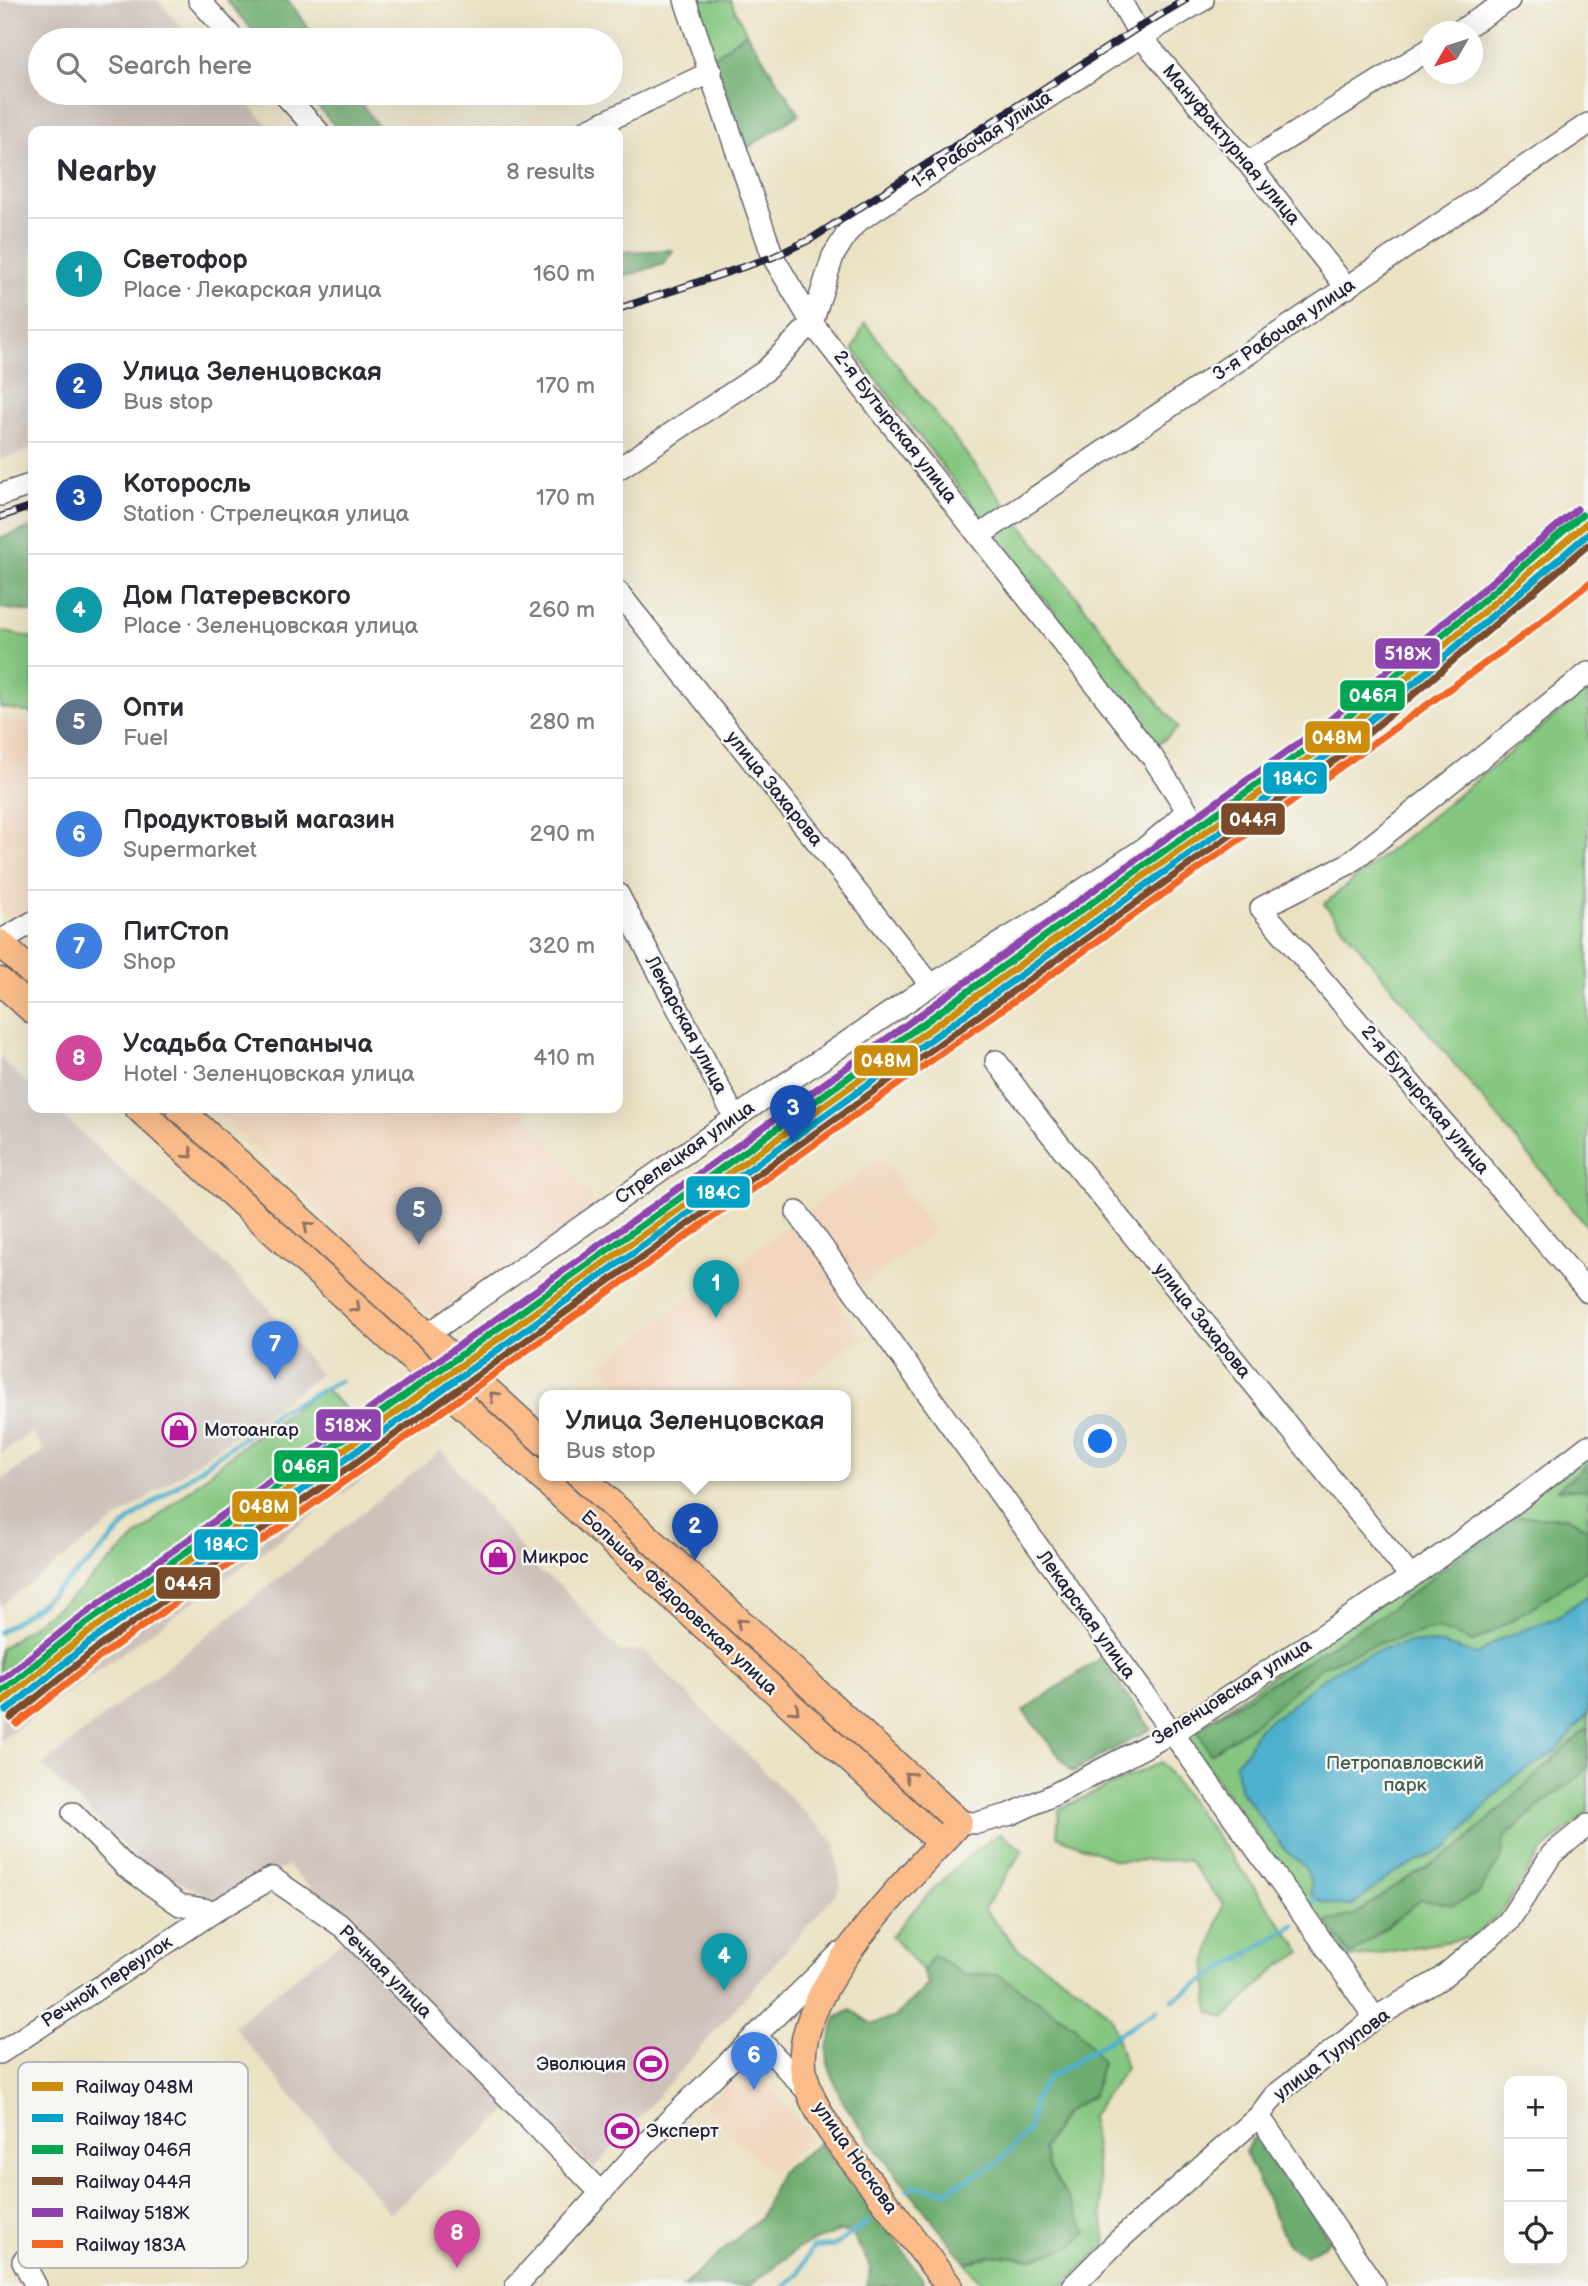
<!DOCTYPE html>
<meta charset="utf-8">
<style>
:root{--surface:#fff;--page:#f7f7f7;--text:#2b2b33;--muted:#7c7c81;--line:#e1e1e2;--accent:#b5179e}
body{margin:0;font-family:"Balsamiq Sans",sans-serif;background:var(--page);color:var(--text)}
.controls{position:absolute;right:21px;bottom:21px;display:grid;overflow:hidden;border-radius:14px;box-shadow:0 7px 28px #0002}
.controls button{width:63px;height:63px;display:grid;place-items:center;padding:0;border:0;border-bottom:2px solid var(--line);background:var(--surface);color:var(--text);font:35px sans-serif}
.compass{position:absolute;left:1420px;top:21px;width:63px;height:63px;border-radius:50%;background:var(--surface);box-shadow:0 7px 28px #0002;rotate:231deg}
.you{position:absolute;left:1101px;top:1442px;width:24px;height:24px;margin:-18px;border:5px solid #fff;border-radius:50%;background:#1a73e8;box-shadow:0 0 0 10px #1a73e833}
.badge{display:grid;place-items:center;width:46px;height:46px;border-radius:50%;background:var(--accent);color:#fff;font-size:23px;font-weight:700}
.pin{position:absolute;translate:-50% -58px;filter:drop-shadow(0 2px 4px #0008)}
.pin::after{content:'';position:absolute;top:37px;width:24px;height:21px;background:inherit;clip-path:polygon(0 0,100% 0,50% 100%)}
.popup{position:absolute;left:539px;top:1390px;width:312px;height:91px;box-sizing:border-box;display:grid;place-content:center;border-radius:14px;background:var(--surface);filter:drop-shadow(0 2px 5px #0005);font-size:23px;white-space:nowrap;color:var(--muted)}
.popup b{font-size:26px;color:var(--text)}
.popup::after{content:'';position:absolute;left:50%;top:100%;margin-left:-14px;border:14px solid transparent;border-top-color:var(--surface)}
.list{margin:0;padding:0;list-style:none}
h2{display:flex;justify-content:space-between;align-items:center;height:91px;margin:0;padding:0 28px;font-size:30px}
h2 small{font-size:23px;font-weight:400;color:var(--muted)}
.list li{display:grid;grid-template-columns:46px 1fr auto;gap:21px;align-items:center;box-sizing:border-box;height:112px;padding:0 28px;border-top:2px solid var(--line)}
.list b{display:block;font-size:26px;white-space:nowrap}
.list p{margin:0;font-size:23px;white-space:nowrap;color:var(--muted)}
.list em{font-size:23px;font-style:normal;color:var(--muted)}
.icon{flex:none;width:38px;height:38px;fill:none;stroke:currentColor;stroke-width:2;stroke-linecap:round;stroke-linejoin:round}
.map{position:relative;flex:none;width:1588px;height:2286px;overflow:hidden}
.search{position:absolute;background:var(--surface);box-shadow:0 7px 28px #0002;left:28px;top:28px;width:595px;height:77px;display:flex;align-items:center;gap:18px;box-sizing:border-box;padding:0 24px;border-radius:38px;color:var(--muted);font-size:26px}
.panel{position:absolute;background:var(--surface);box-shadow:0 7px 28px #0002;left:28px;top:126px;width:595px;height:987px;border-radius:14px}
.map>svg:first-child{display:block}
</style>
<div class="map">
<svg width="1588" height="2286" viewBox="0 0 1588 2286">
<rect width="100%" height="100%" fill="#f6f6f2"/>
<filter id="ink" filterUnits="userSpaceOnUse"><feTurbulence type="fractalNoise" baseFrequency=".0143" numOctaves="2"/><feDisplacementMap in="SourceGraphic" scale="14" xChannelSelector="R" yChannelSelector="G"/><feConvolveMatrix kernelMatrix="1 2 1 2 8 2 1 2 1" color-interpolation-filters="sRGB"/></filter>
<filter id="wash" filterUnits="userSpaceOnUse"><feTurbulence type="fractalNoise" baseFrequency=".00686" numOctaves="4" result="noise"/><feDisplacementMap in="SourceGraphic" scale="28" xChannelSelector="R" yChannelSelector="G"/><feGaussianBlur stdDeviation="1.57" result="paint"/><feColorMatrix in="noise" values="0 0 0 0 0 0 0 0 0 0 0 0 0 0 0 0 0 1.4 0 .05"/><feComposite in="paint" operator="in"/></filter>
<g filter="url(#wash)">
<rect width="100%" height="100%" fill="#ebe2c3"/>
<!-- built -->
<g fill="#f1d5bd">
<polygon points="0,717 33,724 33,941 0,911"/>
<polygon points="212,1108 524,1108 601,1212 442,1324 379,1269"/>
<polygon points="881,1157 934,1231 838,1304 863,1336 787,1395 628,1395 601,1364"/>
<polygon points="750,2064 812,2137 771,2173 703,2107"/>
</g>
<!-- industrial -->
<g fill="#cec1ba">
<polygon points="0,0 157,0 193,40 40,40 40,93 239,93 273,131 33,131 33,449 0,460"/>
<polygon points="0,1058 33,1088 33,1108 54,1108 233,1272 266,1305 320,1375 102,1530 0,1606 0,1481 44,1451 32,1432 0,1454"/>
<polygon points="363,1427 392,1454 384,1464 0,1741 0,1684 353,1432"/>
<polygon points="442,1450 540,1572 560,1585 621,1652 644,1650 835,1843 841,1888 594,2169 522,2099 390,2213 233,2026 357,1929 287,1866 216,1899 145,1867 42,1765"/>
</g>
<!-- green -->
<g fill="#85c780" stroke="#54745e" stroke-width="2">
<polygon points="692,0 730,0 746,32 713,58"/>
<polygon points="865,323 1178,728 1156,746 853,349"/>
<polygon points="0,631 33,638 33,713 0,707"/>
<polygon points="1588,689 1588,1228 1324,904"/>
<polygon points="221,1160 544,1456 544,1466 216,1165"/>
<polygon points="324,1388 363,1427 353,1432 0,1684 0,1649 74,1595 163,1512 252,1438"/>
<polygon points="1588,1451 1588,1812 1540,1853 1504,1909 1474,1937 1346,1959 1186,1737"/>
<polygon points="555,1475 565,1475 918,1799 914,1804"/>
<polygon points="1161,1762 1302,1952 1278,1967 1225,2018 1209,2011 1206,1964 1223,1904 1188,1860 1117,1861 1057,1836 1059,1809"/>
<path d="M1000 1833 1023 1850 984 1909 1019 1950 1085 1992 1111 2017 1126 2068 1091 2116 1106 2245 1062 2286H983L966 2263 993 2255 1031 2259 1072 2246 1043 2149 1065 2112 1093 2096 999 1975 962 1974 933 1955 923 1971 891 1936C924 1898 958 1861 1000 1833Z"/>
</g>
<!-- forest -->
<g fill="#6cac6e" stroke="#476754" stroke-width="2">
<polygon points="226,0 288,0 317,40 261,40"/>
<polygon points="746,32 799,114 746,149 713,58"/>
<polygon points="306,93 354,93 381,131 339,131"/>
<polygon points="673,250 664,264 618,278 618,252"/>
<polygon points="33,527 33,612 0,608 0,538"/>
<polygon points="1588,1464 1588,1490 1558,1489"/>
<path d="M1512 1517H1566L1588 1528V1568C1552 1595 1513 1621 1473 1642L1436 1628 1376 1644 1323 1666 1256 1723 1210 1754 1197 1729 1395 1606Z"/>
<polygon points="1100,1658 1151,1729 1072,1772 1023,1711"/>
<polygon points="1586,1729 1588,1730 1588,1764 1581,1775 1546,1800 1504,1838 1502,1856 1479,1893 1452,1905 1421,1900 1350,1955 1327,1922 1356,1914 1392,1888 1458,1848"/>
<polygon points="933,1955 962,1974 999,1975 1075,2026 1102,2062 1093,2096 1065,2112 1043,2149 1048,2165 1087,2231 1072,2246 1031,2259 993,2255 966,2263 879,2153 841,2099 828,2064 827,2050 836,2018 851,2010 872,2024 895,2017 928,1985 923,1971"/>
<polygon points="1265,2138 1329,2239 1323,2246 1305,2255 1288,2245 1245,2152 1252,2139"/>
<polygon points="819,2143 862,2191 923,2280 920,2286 867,2286 871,2268 852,2233 839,2231 800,2247 749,2286 683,2286 761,2217 780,2172"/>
</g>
<!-- water -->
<path fill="#4db0cc" stroke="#386984" stroke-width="2" d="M1588 1595V1713L1557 1751 1512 1778 1447 1848 1394 1873 1351 1906C1336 1905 1321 1905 1311 1893V1882L1305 1867 1285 1850 1241 1791 1235 1764 1248 1749 1258 1728 1286 1710 1311 1687 1346 1664 1382 1649 1411 1642 1442 1644 1478 1655 1496 1641 1557 1617Z"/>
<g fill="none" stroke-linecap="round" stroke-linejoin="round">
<!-- stream -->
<g stroke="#4db0cc" stroke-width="5">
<polyline points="0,1632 39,1605 90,1562 131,1519 278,1412 340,1381"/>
<polyline points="1312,1904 1316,1899"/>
<polyline points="1173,2000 1294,1925"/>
<polyline points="908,2190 914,2186 945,2191 998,2163 1029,2129 1034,2100 1048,2078 1157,2010"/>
<polyline points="785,2286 798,2274 812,2248 834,2246 868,2222"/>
</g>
</g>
</g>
<g filter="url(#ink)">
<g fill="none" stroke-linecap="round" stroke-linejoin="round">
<defs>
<g id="minor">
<polyline points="199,0 235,40"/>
<polyline points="1120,0 1141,37 1248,163 1347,288"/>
<polyline points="1458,32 1509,0"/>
<polyline points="283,93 318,131"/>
<polyline points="585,131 711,72"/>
<polyline points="1248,163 1430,49"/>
<polyline points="618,469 765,371 812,323 833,256 848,232 858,221 1141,37 1203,0"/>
<polyline points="0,495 33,484"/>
<polyline points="980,535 1588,124"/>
<polyline points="618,592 931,985"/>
<polyline points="1588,673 1348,864 1261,908 1588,1292"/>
<polyline points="618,894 735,1118"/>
<polyline points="0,941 33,922"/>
<polyline points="996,1061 1041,1122 1411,1577"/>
<polyline points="797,1212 1308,1921 1375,2018"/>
<polyline points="427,1335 735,1118 931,985 1043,917 1146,847 1170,827 1187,810 1153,758 812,323 773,257 685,0"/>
<polyline points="73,1813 126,1867 180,1905 215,1911 272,1878 343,1927 600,2192"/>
<polyline points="959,1822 977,1823 1011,1814 1053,1795 1181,1728 1411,1577 1513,1504 1588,1446"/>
<polyline points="756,2036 809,2093"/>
<polyline points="0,2053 215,1911"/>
<polyline points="1259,2116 1375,2286"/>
<polyline points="23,2261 36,2286"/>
<polyline points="516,2286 647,2142 839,1954"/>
<polyline points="1073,2286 1119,2240 1259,2116 1274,2096 1375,2018 1440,1979 1508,1922 1552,1854 1588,1825"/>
</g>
<g id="major">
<polyline points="0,943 33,974"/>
<polyline points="0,981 33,1011"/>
<polyline points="138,1108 941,1843"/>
<polyline points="179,1108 544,1442"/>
<path d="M580 1475 959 1822C910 1879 784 1998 805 2078 815 2117 847 2153 872 2185 898 2219 923 2252 949 2286"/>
</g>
</defs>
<!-- minor casing -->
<use href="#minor" stroke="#68656b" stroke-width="24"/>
<!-- major casing -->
<use href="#major" stroke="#68656b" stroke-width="29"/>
<!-- minor -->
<use href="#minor" stroke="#fff" stroke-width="21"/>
<!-- major -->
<use href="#major" stroke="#f9bc8a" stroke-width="26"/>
<defs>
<g id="rail">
<polyline points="618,309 773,257 811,239 1136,29 1185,0"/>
<polyline points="0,517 33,506"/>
<polyline points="0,1696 85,1635"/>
</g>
</defs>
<!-- rail casing -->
<use href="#rail" stroke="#22223b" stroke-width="8"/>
<!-- rail -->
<use href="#rail" stroke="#f6f6f2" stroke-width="5" stroke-dasharray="16" stroke-linecap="butt"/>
<defs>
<polyline id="rail-1" points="0,1704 85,1635 1335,739 1588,522"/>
<polyline id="rail-2" points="6,1711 90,1642 1340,746 1588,534"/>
<polyline id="rail-3" points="0,1693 80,1628 1330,732 1582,515"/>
<polyline id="rail-4" points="11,1718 96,1649 1345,753 1588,545"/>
<polyline id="rail-5" points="0,1681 75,1621 1324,725 1577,509"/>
<polyline id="rail-6" points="17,1724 101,1656 1516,641 1588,584"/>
</defs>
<!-- rail-1 casing -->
<use href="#rail-1" stroke="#f6f6f2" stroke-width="12"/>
<!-- rail-2 casing -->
<use href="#rail-2" stroke="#f6f6f2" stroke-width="12"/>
<!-- rail-3 casing -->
<use href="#rail-3" stroke="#f6f6f2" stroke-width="12"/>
<!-- rail-4 casing -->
<use href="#rail-4" stroke="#f6f6f2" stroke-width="12"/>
<!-- rail-5 casing -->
<use href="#rail-5" stroke="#f6f6f2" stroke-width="12"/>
<!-- rail-6 casing -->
<use href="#rail-6" stroke="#f6f6f2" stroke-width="12"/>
<!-- rail-1 -->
<use href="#rail-1" stroke="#cc8c0c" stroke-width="7"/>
<!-- rail-2 -->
<use href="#rail-2" stroke="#02a2c7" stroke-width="7"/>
<!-- rail-3 -->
<use href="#rail-3" stroke="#00a651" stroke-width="7"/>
<!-- rail-4 -->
<use href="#rail-4" stroke="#7a4b2a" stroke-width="7"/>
<!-- rail-5 -->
<use href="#rail-5" stroke="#8e44ad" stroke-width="7"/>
<!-- rail-6 -->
<use href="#rail-6" stroke="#f26522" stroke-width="7"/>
</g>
<!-- one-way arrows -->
<defs><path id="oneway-chevron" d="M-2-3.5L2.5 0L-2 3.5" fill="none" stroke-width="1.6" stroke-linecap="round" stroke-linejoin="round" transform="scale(1.75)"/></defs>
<g stroke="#8e6f62">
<use href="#oneway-chevron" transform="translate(189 1154) rotate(43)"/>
<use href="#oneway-chevron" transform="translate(308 1226) rotate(-137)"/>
<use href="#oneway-chevron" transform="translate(356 1308) rotate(43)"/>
<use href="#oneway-chevron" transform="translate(494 1396) rotate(-137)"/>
<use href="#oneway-chevron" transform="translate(741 1623) rotate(-138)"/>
<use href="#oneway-chevron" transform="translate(795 1710) rotate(43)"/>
<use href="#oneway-chevron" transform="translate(909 1776) rotate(-138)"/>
</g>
</g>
<!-- icons -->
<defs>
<symbol id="shop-ring" viewBox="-11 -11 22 22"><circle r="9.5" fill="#f6f6f2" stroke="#b5179e" stroke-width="1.5"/><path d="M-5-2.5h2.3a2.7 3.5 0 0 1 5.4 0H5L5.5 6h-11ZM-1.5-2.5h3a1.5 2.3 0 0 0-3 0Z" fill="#b5179e"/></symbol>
<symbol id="stadium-ring" viewBox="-11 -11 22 22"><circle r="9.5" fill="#f6f6f2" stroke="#b5179e" stroke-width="1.5"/><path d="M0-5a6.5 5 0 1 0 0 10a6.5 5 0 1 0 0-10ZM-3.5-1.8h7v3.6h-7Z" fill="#b5179e"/></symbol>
</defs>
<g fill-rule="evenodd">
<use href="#shop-ring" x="160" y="1411" width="38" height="38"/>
<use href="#shop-ring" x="479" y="1538" width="38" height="38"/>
<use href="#stadium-ring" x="632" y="2045" width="38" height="38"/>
<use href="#stadium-ring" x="603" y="2112" width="38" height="38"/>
</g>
<g text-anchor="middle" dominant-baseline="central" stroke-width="5" stroke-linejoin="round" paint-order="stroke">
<!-- street labels -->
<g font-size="19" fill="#22223b" stroke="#f6f6f2">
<text transform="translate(982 140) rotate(-33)">1-я Рабочая улица</text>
<text transform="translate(1231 145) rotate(50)">Мануфактурная улица</text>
<text transform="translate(1284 330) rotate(-34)">3-я Рабочая улица</text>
<text transform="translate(895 427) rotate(52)">2-я Бутырская улица</text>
<text transform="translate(774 789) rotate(51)">улица Захарова</text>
<text transform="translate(686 1025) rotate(62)">Лекарская улица</text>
<text transform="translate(1425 1100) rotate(50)">2-я Бутырская улица</text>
<text transform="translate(685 1153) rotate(-35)">Стрелецкая улица</text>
<text transform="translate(1202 1321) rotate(51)">улица Захарова</text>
<text transform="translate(679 1603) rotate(43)">Большая Фёдоровская улица</text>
<text transform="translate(1086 1615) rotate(54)">Лекарская улица</text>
<text transform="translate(1232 1692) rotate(-32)">Зеленцовская улица</text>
<text transform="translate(385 1972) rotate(45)">Речная улица</text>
<text transform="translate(107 1982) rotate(-33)">Речной переулок</text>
<text transform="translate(1332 2055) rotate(-37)">улица Тулупова</text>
<text transform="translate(855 2158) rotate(55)">улица Носкова</text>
</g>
<!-- poi labels -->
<g font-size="19" fill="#22223b" stroke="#f6f6f2" text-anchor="start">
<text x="204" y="1430">Мотоангар</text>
<text x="522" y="1557">Микрос</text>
<text x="626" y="2064" text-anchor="end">Эволюция</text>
<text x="646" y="2131">Эксперт</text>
</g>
<!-- park labels -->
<g font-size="19" fill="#455c53" stroke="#f6f6f2">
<text x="1405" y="1763">Петропавловский<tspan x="1405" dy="22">парк</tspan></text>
</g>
</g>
<!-- legend -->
<rect x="18" y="2062" width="230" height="206" rx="10" fill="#f6f6f2" stroke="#b6b6bb" stroke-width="2"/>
<rect x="32" y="2082" width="31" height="9" fill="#cc8c0c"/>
<rect x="32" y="2114" width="31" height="8" fill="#02a2c7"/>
<rect x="32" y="2145" width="31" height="9" fill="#00a651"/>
<rect x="32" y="2177" width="31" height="8" fill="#7a4b2a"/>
<rect x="32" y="2208" width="31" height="9" fill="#8e44ad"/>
<rect x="32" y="2240" width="31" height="8" fill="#f26522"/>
<g font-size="19" fill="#22223b">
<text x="75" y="2093">Railway 048М</text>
<text x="75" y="2125">Railway 184С</text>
<text x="75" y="2156">Railway 046Я</text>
<text x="75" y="2188">Railway 044Я</text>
<text x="75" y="2219">Railway 518Ж</text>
<text x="75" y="2251">Railway 183А</text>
</g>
<g stroke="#f6f6f2" stroke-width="2.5">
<rect x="1374" y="637" width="67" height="33" rx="7" fill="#8e44ad"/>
<rect x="1339" y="679" width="67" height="33" rx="7" fill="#00a651"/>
<rect x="1304" y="720" width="67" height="34" rx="7" fill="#cc8c0c"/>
<rect x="1262" y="761" width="66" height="34" rx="7" fill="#02a2c7"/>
<rect x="1220" y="802" width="66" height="34" rx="7" fill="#7a4b2a"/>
<rect x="853" y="1044" width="66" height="33" rx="7" fill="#cc8c0c"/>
<rect x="685" y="1175" width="66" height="34" rx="7" fill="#02a2c7"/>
<rect x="315" y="1408" width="67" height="34" rx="7" fill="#8e44ad"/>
<rect x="273" y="1449" width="66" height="34" rx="7" fill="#00a651"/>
<rect x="231" y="1490" width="67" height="33" rx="7" fill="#cc8c0c"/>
<rect x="193" y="1528" width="66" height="33" rx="7" fill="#02a2c7"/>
<rect x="155" y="1566" width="66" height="34" rx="7" fill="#7a4b2a"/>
</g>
<g font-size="19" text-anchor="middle" font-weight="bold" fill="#fff">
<text x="1408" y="660">518Ж</text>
<text x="1373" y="702">046Я</text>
<text x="1337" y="744">048М</text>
<text x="1295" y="785">184С</text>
<text x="1253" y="826">044Я</text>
<text x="886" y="1067">048М</text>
<text x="718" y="1199">184С</text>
<text x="348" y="1432">518Ж</text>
<text x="306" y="1473">046Я</text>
<text x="264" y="1513">048М</text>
<text x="226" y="1551">184С</text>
<text x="188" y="1590">044Я</text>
</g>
</svg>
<div class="controls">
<button>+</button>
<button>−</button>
<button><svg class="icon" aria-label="locate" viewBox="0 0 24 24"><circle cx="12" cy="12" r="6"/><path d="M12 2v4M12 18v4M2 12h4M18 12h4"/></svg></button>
</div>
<svg class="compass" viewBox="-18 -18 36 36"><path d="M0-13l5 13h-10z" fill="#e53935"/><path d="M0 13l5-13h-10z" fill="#7c7c81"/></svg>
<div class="you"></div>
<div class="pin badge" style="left:716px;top:1318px;background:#0f9aa8">1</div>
<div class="pin badge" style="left:695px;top:1561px;background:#1a4fb4">2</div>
<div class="popup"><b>Улица Зеленцовская</b>Bus stop</div>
<div class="pin badge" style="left:793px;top:1143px;background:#1a4fb4">3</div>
<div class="pin badge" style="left:724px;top:1991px;background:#0f9aa8">4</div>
<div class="pin badge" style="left:419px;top:1245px;background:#5c6f8a">5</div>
<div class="pin badge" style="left:754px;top:2090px;background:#3f7fe0">6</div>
<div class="pin badge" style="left:275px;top:1379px;background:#3f7fe0">7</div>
<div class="pin badge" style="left:457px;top:2268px;background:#d1479c">8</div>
<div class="search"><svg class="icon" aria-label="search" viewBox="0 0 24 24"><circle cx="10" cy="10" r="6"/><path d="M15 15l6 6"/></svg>Search here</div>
<section class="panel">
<h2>Nearby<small>8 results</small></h2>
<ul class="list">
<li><span class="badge" style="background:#0f9aa8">1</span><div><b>Светофор</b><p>Place · Лекарская улица</p></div><em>160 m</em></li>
<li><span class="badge" style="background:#1a4fb4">2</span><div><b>Улица Зеленцовская</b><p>Bus stop</p></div><em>170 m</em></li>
<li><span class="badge" style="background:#1a4fb4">3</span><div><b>Которосль</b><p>Station · Стрелецкая улица</p></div><em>170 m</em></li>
<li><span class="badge" style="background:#0f9aa8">4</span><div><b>Дом Патеревского</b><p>Place · Зеленцовская улица</p></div><em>260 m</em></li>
<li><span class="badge" style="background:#5c6f8a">5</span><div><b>Опти</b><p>Fuel</p></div><em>280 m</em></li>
<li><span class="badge" style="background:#3f7fe0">6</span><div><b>Продуктовый магазин</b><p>Supermarket</p></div><em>290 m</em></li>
<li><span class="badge" style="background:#3f7fe0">7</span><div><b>ПитСтоп</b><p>Shop</p></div><em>320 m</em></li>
<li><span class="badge" style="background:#d1479c">8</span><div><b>Усадьба Степаныча</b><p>Hotel · Зеленцовская улица</p></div><em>410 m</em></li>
</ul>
</section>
</div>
